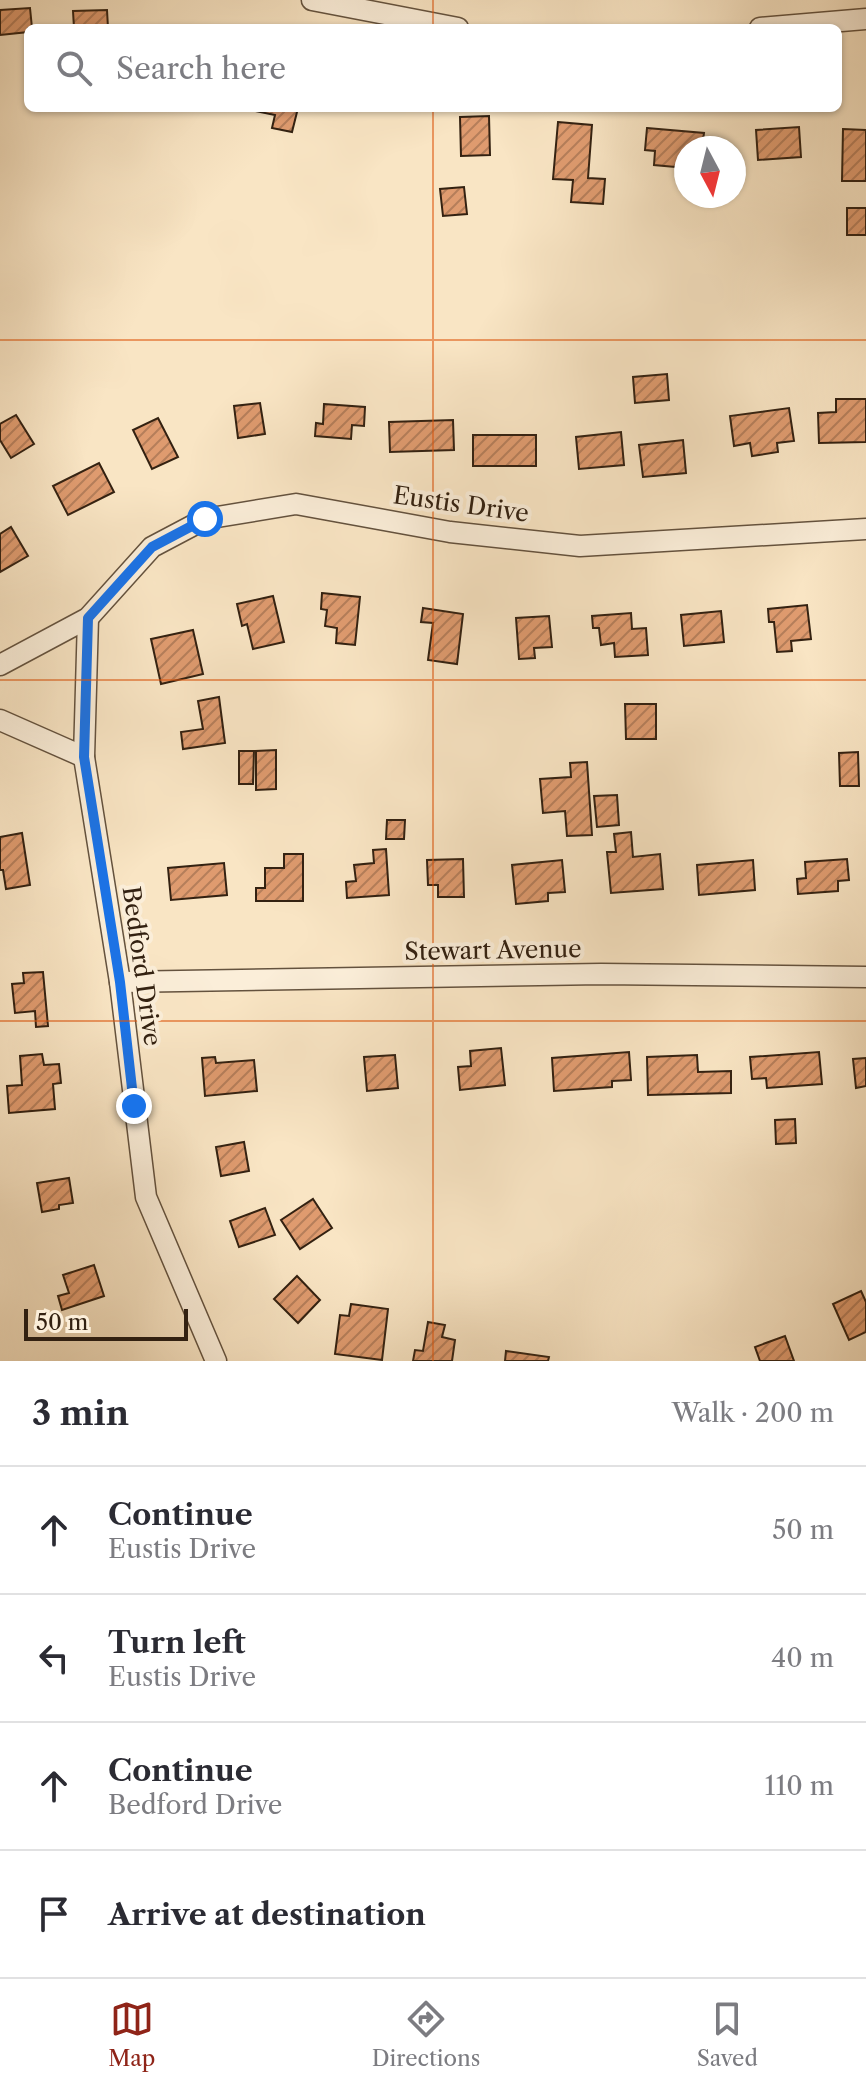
<!DOCTYPE html>
<meta charset="utf-8">
<style>
:root{--surface:#fff;--page:#f2f2f3;--text:#2b2b33;--muted:#7c7c81;--line:#e1e1e2;--accent:#8f2418}
body{margin:0;font-family:"Libre Caslon Text",serif;background:var(--page);color:var(--text)}
.compass{position:absolute;left:674px;top:136px;width:72px;height:72px;border-radius:50%;background:var(--surface);box-shadow:0 2px 6px #0004;rotate:173deg}
.scale{position:absolute;left:24px;bottom:20px;width:164px;box-sizing:border-box;padding-left:8px;border:4px solid #332111;border-top:0;font-size:22px;line-height:28px;white-space:nowrap;color:#332111;-webkit-text-stroke:6px #fbeed9;paint-order:stroke}
.stop{position:absolute;width:24px;height:24px;margin:-18px;border:6px solid #1a73e8;border-radius:50%;background:#fff}
.stop.end{background:#1a73e8;border-color:#fff;box-shadow:0 2px 8px #0008}
.list{margin:0;padding:0;list-style:none}
h2{display:flex;justify-content:space-between;align-items:center;height:104px;margin:0;padding:0 32px;font-size:34px}
h2 small{font-size:26px;font-weight:400;color:var(--muted)}
.list li{display:grid;grid-template-columns:52px 1fr auto;gap:24px;align-items:center;box-sizing:border-box;height:128px;padding:0 32px;border-top:2px solid var(--line)}
.list b{display:block;font-size:30px;white-space:nowrap}
.list p{margin:0;font-size:26px;white-space:nowrap;color:var(--muted)}
.list em{font-size:26px;font-style:normal;color:var(--muted)}
.icon{flex:none;width:44px;height:44px;fill:none;stroke:currentColor;stroke-width:2;stroke-linecap:round;stroke-linejoin:round}
.map{position:relative;flex:none;width:866px;height:1361px;overflow:hidden}
.search{position:absolute;background:var(--surface);box-shadow:0 2px 6px #0004;left:24px;right:24px;top:24px;height:88px;display:flex;align-items:center;gap:20px;box-sizing:border-box;padding:0 28px;border-radius:12px;color:var(--muted);font-size:30px}
.sheet{height:616px;background:var(--surface)}
nav{display:flex;justify-content:space-around;align-items:center;box-sizing:border-box;height:112px;border-top:2px solid var(--line);background:var(--surface);font-size:22px;color:var(--muted)}
nav a{display:grid;justify-items:center;gap:4px}
nav .on{color:var(--accent)}
.map>svg:first-child{display:block}
</style>
<div class="map">
<svg width="866" height="1361" viewBox="0 0 866 1361">
<defs>
<pattern id="building-hatch" width="6" height="6" patternUnits="userSpaceOnUse" patternTransform="scale(2)"><rect width="6" height="6" fill="#df9b6f"/><path d="M-1 1l2-2M0 6l6-6M5 7l2-2" fill="none" stroke="#b57e5a"/></pattern>
</defs>
<rect width="100%" height="100%" fill="#f9e5c4"/>
<filter id="stains"><feTurbulence type="fractalNoise" baseFrequency=".0025" numOctaves="4"/><feColorMatrix values="0 0 0 0 .2 0 0 0 0 .09 0 0 0 0 .02 0 0 0 .5 -.17"/></filter>
<radialGradient id="worn" r=".72"><stop offset=".6" stop-color="#630" stop-opacity="0"/><stop offset="1" stop-color="#630" stop-opacity=".3"/></radialGradient>
<!-- building -->
<g fill="url(#building-hatch)" stroke="#332111" stroke-width="2">
<polygon points="30,8 32,28 28,28 28,32 0,35 0,10"/>
<polygon points="107,10 108,28 74,28 73,11"/>
<polygon points="241,108 298,108 292,132 272,128 275,115"/>
<polygon points="489,116 490,155 461,156 460,117"/>
<polygon points="558,122 592,125 588,178 605,179 603,204 571,202 573,180 553,179"/>
<polygon points="799,127 801,157 758,160 756,130"/>
<polygon points="647,128 704,133 702,148 686,148 686,168 654,165 655,151 645,150"/>
<polygon points="843,129 866,130 866,181 842,181"/>
<polygon points="464,187 467,214 443,216 440,189"/>
<rect x="847" y="208" width="19" height="27"/>
<polygon points="667,374 669,400 635,403 633,377"/>
<polygon points="836,399 866,399 866,442 819,443 818,413 836,412"/>
<polygon points="260,403 265,434 238,438 234,406"/>
<polygon points="324,404 365,407 364,426 352,425 351,439 315,436 316,423 323,424"/>
<polygon points="789,408 794,441 777,443 778,452 752,456 750,443 734,446 730,416"/>
<polygon points="16,415 34,444 11,458 0,440 0,424"/>
<polygon points="158,418 178,457 152,469 133,430"/>
<polygon points="453,420 454,450 390,452 389,422"/>
<polygon points="621,432 624,465 579,469 576,437"/>
<rect x="473" y="435" width="63" height="31"/>
<polygon points="683,440 686,473 643,477 639,445"/>
<polygon points="99,463 114,492 68,515 53,486"/>
<polygon points="11,527 28,556 0,572 0,534"/>
<polygon points="322,593 360,597 355,645 336,643 337,628 325,626 327,610 321,609"/>
<polygon points="273,596 284,642 253,649 247,624 242,626 237,604"/>
<polygon points="807,605 811,639 791,641 792,651 777,652 774,622 769,622 768,609"/>
<polygon points="423,608 463,614 457,664 428,660 433,623 421,622"/>
<polygon points="721,611 724,642 684,646 681,615"/>
<polygon points="631,613 632,629 646,628 648,655 615,657 614,643 601,645 599,628 593,628 592,616"/>
<polygon points="549,616 552,647 534,648 535,658 519,659 516,618"/>
<polygon points="193,630 203,674 161,684 151,639"/>
<polygon points="219,697 225,743 183,749 181,732 203,729 198,701"/>
<polygon points="625,704 656,704 656,739 626,739"/>
<polygon points="276,750 276,789 256,790 256,751"/>
<polygon points="239,751 254,751 253,784 239,784"/>
<polygon points="858,752 859,786 840,786 839,753"/>
<polygon points="587,762 592,835 567,836 565,811 543,813 540,779 571,777 570,763"/>
<polygon points="617,795 619,825 597,827 594,796"/>
<polygon points="387,820 405,820 404,839 386,839"/>
<polygon points="631,832 633,857 660,854 663,889 611,893 607,852 616,852 614,834"/>
<polygon points="22,833 30,885 6,889 3,870 0,870 0,837"/>
<polygon points="386,849 389,895 347,898 346,882 356,881 354,865 374,863 373,850"/>
<polygon points="284,854 303,854 303,901 256,901 256,888 265,888 265,868 284,868"/>
<polygon points="463,859 464,897 438,897 438,885 428,885 427,860"/>
<polygon points="847,859 849,880 838,881 838,891 798,894 797,879 806,878 805,862"/>
<polygon points="562,860 565,892 548,893 548,901 516,904 512,865"/>
<polygon points="753,860 755,890 699,895 697,865"/>
<polygon points="224,863 227,895 171,900 168,868"/>
<polygon points="43,972 48,1026 36,1027 35,1011 15,1013 12,984 24,983 23,973"/>
<polygon points="501,1048 505,1085 460,1090 458,1067 471,1066 470,1051"/>
<polygon points="629,1052 631,1080 612,1081 612,1087 554,1091 552,1058"/>
<polygon points="819,1052 822,1084 767,1088 766,1078 752,1079 750,1057"/>
<polygon points="42,1054 44,1065 59,1064 61,1083 53,1084 55,1109 9,1113 7,1086 22,1085 20,1056"/>
<polygon points="395,1055 398,1088 367,1091 364,1057"/>
<polygon points="697,1055 698,1072 731,1071 731,1093 648,1095 647,1057"/>
<polygon points="215,1057 216,1063 254,1060 257,1091 205,1096 202,1058"/>
<polygon points="866,1058 866,1086 856,1088 853,1059"/>
<polygon points="795,1119 796,1143 776,1144 775,1120"/>
<polygon points="244,1142 249,1171 221,1176 216,1147"/>
<polygon points="69,1178 73,1203 59,1205 59,1209 42,1212 37,1183"/>
<polygon points="313,1199 332,1228 300,1249 281,1220"/>
<polygon points="265,1208 275,1235 239,1247 230,1221"/>
<polygon points="94,1265 104,1296 62,1310 58,1296 69,1293 63,1275"/>
<polygon points="297,1276 320,1300 298,1323 274,1299"/>
<polygon points="861,1291 866,1302 866,1332 849,1340 833,1304"/>
<polygon points="351,1304 388,1309 382,1360 335,1354 340,1315 349,1316"/>
<polygon points="428,1322 445,1325 442,1337 455,1340 452,1361 413,1361 415,1350 423,1351"/>
<polygon points="785,1336 794,1361 760,1361 755,1347"/>
<polygon points="506,1351 549,1357 548,1361 505,1361"/>
</g>
<g fill="none" stroke-linecap="round" stroke-linejoin="round">
<defs>
<g id="minor">
<polyline points="312,0 458,28"/>
<polyline points="760,28 866,19"/>
<polyline points="88,618 84,757 120,982 146,1197 216,1361"/>
<polyline points="0,665 88,618 152,547 205,519 296,504 450,532 580,546 866,529"/>
<polyline points="0,720 84,757"/>
<polyline points="120,982 601,974 866,977"/>
</g>
</defs>
<!-- minor casing -->
<use href="#minor" stroke="#64523e" stroke-width="23"/>
<!-- minor -->
<use href="#minor" stroke="#fbeed9" stroke-width="20"/>
</g>
<g fill="none" stroke-linecap="round" stroke-linejoin="round">
<!-- route -->
<polyline stroke="#1a73e8" stroke-width="10" points="134,1106 120,982 84,757 88,618 152,547 205,519"/>
</g>
<!-- grid -->
<path fill="none" stroke="#df560c" stroke-width="2" stroke-opacity="0.55" d="M433 0V28M433 108V1361M0 340H866M0 680H866M0 1021H866"/>
<g text-anchor="middle" dominant-baseline="central" stroke-width="8" stroke-linejoin="round" paint-order="stroke">
<!-- street labels -->
<g font-size="24" fill="#332111" stroke="#fbeed9">
<text transform="translate(461 504) rotate(8)">Eustis Drive</text>
<text transform="translate(493 950) rotate(-1)">Stewart Avenue</text>
<text transform="translate(142 966) rotate(82)">Bedford Drive</text>
</g>
</g>
<rect width="100%" height="100%" filter="url(#stains)"/>
<rect width="100%" height="100%" fill="url(#worn)"/>
</svg>
<svg class="compass" viewBox="-18 -18 36 36"><path d="M0-13l5 13h-10z" fill="#e53935"/><path d="M0 13l5-13h-10z" fill="#7c7c81"/></svg>
<div class="scale">50 m</div>
<div class="stop" style="left:205px;top:519px"></div>
<div class="stop end" style="left:134px;top:1106px"></div>
<div class="search"><svg class="icon" aria-label="search" viewBox="0 0 24 24"><circle cx="10" cy="10" r="6"/><path d="M15 15l6 6"/></svg>Search here</div>
</div>
<section class="sheet">
<h2>3 min<small>Walk · 200 m</small></h2>
<ul class="list">
<li><svg class="icon" aria-label="ahead" viewBox="0 0 24 24"><path d="M12 20V5M6 11l6-6 6 6"/></svg><div><b>Continue</b><p>Eustis Drive</p></div><em>50 m</em></li>
<li><svg class="icon" aria-label="left" viewBox="0 0 24 24"><path d="M17 20v-9H6M10 6l-5 5 5 5"/></svg><div><b>Turn left</b><p>Eustis Drive</p></div><em>40 m</em></li>
<li><svg class="icon" aria-label="ahead" viewBox="0 0 24 24"><path d="M12 20V5M6 11l6-6 6 6"/></svg><div><b>Continue</b><p>Bedford Drive</p></div><em>110 m</em></li>
<li><svg class="icon" aria-label="arrive" viewBox="0 0 24 24"><path d="M6 21V4h12l-3 4 3 4H6"/></svg><div><b>Arrive at destination</b></div></li>
</ul>
</section>
<nav>
<a class="on"><svg class="icon" aria-label="map" viewBox="0 0 24 24"><path d="M3 6l6-2 6 2 6-2v14l-6 2-6-2-6 2zM9 4v14M15 6v14"/></svg>Map</a>
<a><svg class="icon" aria-label="directions" viewBox="0 0 24 24"><path d="M12 3l9 9-9 9-9-9zM9 14v-3h6M13 9l2 2-2 2"/></svg>Directions</a>
<a><svg class="icon" aria-label="saved" viewBox="0 0 24 24"><path d="M7 4h10v16l-5-4-5 4z"/></svg>Saved</a>
</nav>
